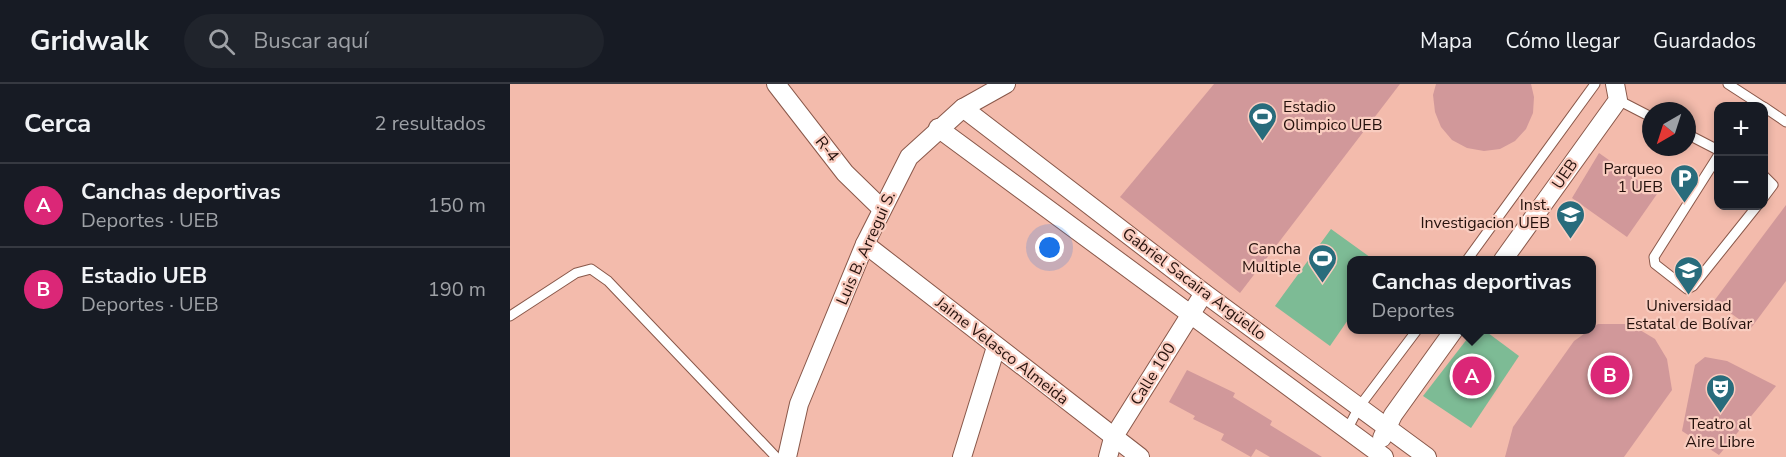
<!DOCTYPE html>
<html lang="es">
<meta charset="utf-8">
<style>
:root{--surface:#171b24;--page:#20242c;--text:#f1f3f6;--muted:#9ea1a6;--line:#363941;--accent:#db2777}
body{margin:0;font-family:"Nunito Sans",sans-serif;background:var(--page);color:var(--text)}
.controls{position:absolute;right:18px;top:18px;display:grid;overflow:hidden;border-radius:12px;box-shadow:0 3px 9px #0003}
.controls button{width:54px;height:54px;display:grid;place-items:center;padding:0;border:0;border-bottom:2px solid var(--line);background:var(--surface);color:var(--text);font:30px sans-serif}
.compass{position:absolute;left:1132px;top:18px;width:54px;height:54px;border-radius:50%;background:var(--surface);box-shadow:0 3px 9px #0003;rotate:219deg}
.you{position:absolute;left:540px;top:164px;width:21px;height:21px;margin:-15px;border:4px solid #fff;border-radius:50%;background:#1a73e8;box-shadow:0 0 0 9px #1a73e833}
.badge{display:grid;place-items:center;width:39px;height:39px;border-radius:50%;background:var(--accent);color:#fff;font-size:20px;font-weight:700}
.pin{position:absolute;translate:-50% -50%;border:3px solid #fff;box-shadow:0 2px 6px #0006}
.popup{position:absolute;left:837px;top:172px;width:249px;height:78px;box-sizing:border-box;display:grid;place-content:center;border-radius:12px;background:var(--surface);filter:drop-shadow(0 2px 4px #0005);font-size:20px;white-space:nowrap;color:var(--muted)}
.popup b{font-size:22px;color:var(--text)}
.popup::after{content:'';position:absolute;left:50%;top:100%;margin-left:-12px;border:12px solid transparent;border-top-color:var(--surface)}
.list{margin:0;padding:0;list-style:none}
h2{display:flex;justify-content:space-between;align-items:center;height:78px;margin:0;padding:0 24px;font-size:26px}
h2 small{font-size:20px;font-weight:400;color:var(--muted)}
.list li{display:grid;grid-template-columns:39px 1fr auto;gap:18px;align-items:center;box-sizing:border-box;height:84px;padding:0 24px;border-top:2px solid var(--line)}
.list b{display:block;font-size:22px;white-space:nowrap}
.list p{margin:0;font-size:20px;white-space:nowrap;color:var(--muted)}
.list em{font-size:20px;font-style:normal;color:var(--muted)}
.icon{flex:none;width:33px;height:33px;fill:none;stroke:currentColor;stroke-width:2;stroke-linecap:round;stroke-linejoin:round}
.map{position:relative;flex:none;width:1276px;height:373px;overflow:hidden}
header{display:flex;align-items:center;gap:36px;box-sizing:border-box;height:84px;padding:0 30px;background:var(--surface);border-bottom:2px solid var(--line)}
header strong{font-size:28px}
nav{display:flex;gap:33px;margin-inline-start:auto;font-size:21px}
.search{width:420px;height:54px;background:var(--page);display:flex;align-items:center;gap:15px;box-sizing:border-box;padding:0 21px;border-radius:33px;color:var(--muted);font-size:22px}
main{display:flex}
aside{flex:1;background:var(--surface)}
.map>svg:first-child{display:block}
</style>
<header>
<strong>Gridwalk</strong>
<div class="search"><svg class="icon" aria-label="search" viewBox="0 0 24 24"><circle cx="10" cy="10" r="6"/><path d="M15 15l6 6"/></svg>Buscar aquí</div>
<nav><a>Mapa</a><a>Cómo llegar</a><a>Guardados</a></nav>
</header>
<main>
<aside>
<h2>Cerca<small>2 resultados</small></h2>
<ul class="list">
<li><span class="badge">A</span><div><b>Canchas deportivas</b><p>Deportes · UEB</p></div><em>150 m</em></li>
<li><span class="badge">B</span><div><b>Estadio UEB</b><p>Deportes · UEB</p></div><em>190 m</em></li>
</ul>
</aside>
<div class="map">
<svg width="1276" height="373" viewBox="0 0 1276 373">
<rect width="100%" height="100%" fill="#f3bbac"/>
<!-- green -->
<g fill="#7dbb95">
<polygon points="821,145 864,176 842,176 842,230 820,262 765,222"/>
<polygon points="964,246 974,246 1009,272 961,344 913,312"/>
</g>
<!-- building -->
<g fill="#d1989a">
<polygon points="704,0 890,0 730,209 610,113"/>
<polygon points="926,0 1021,0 1024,13 1023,29 1016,45 1005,57 990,65 974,67 957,64 942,56 931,43 925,28 923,11"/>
<polygon points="1089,69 1147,110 1117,153 1062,114"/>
<polygon points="1276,121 1276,197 1241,244 1204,217"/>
<polygon points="1088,240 1120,240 1145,255 1157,275 1162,306 1114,373 995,373 1003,343 1064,257"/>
<polygon points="1195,273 1217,277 1266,302 1209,371 1172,347 1185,281"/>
<polygon points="677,286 725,309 723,313 762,337 760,341 812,373 760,373 746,365 741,373 711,356 714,350 683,335 685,332 659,318"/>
</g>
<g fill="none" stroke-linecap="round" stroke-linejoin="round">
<defs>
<g id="service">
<polyline points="1218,0 1252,22"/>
<polyline points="1108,16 1141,33"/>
<polyline points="1254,23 1276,38"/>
<polyline points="1177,50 1208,66"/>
<polyline points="1208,72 1144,173 1145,180 1177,205 1183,202 1247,122"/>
<polyline points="1254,92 1263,101 1254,113"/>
<polyline points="957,176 1085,0"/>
<polyline points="0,232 66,189 81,185 98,197 266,373"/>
<polyline points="837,346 849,323 907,246"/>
</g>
<g id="minor">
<polyline points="266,0 335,89 372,125"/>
<polyline points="453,24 694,209 917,373"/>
<polyline points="428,44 874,373"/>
<polyline points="355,160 630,373"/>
<polyline points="993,176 1108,16 1105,0"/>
<polyline points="872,354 883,331 944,246"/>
<polyline points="277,373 289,320 355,160 399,73 453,24 496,0"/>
<polyline points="452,373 486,263"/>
<polyline points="598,373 603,354 694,209"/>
</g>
</defs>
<!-- service casing -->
<use href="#service" stroke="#89584a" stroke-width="11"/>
<!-- minor casing -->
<use href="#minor" stroke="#89584a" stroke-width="20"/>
<!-- service -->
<use href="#service" stroke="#fff" stroke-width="9"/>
<!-- minor -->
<use href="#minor" stroke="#fff" stroke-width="18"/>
</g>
<!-- icons -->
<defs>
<symbol id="stadium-pin" viewBox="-11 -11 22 30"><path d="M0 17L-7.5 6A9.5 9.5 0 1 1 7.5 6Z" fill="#286c7c" stroke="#f9ccbf"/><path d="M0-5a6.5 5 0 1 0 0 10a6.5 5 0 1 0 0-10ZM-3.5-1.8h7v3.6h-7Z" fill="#fff"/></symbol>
<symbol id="parking-pin" viewBox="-11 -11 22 30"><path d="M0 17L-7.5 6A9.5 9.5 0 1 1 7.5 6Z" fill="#286c7c" stroke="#f9ccbf"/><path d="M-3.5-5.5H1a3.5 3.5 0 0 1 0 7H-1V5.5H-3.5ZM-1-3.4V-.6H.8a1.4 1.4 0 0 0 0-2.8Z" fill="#fff"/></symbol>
<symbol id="university-pin" viewBox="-11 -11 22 30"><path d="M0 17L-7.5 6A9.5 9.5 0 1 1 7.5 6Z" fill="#286c7c" stroke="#f9ccbf"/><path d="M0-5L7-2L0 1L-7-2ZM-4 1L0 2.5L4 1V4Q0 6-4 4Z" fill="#fff"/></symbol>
<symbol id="theatre-pin" viewBox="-11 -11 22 30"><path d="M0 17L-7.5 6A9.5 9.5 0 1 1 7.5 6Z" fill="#286c7c" stroke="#f9ccbf"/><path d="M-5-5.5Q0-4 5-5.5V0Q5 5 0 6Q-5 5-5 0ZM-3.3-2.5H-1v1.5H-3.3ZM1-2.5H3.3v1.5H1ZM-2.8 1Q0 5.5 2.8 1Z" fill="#fff"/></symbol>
</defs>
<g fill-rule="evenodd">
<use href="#stadium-pin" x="736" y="16" width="33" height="45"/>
<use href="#parking-pin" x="1158" y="78" width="33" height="45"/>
<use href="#university-pin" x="1044" y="114" width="33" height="45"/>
<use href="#stadium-pin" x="796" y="158" width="33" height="45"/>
<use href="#university-pin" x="1162" y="170" width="33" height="45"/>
<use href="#theatre-pin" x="1194" y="288" width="33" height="45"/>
</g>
<g text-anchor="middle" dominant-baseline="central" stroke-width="4.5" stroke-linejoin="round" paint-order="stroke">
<!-- poi labels -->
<g font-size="16" fill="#25110c" stroke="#f9ccbf" text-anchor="end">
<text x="773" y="23" text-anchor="start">Estadio<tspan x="773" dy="18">Olimpico UEB</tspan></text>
<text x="1153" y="85">Parqueo<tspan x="1153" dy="18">1 UEB</tspan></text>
<text x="1040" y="121">Inst.<tspan x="1040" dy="18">Investigacion UEB</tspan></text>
<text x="791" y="165">Cancha<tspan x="791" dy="18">Multiple</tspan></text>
<text x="1179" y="222" text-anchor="middle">Universidad<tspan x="1179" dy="18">Estatal de Bolívar</tspan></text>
<text x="1210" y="340" text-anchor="middle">Teatro al<tspan x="1210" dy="18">Aire Libre</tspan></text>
</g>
<!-- street labels -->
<g font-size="16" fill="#25110c" stroke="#f9ccbf">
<text transform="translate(317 65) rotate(52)">R-4</text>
<text transform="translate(1055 90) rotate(-55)">UEB</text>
<text transform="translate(356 164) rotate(-66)">Luis B. Arregui S.</text>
<text transform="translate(684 200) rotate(37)">Gabriel Sacaira Argüello</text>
<text transform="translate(492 267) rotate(38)">Jaime Velasco Almeida</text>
<text transform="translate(643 290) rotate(-58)">Calle 100</text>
</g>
</g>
</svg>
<div class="controls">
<button>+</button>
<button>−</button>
</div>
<svg class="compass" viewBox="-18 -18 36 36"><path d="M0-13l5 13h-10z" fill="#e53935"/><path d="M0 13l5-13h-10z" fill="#9ea1a6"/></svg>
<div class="you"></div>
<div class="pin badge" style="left:962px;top:292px">A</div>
<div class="popup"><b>Canchas deportivas</b>Deportes</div>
<div class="pin badge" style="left:1100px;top:291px">B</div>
</div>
</main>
